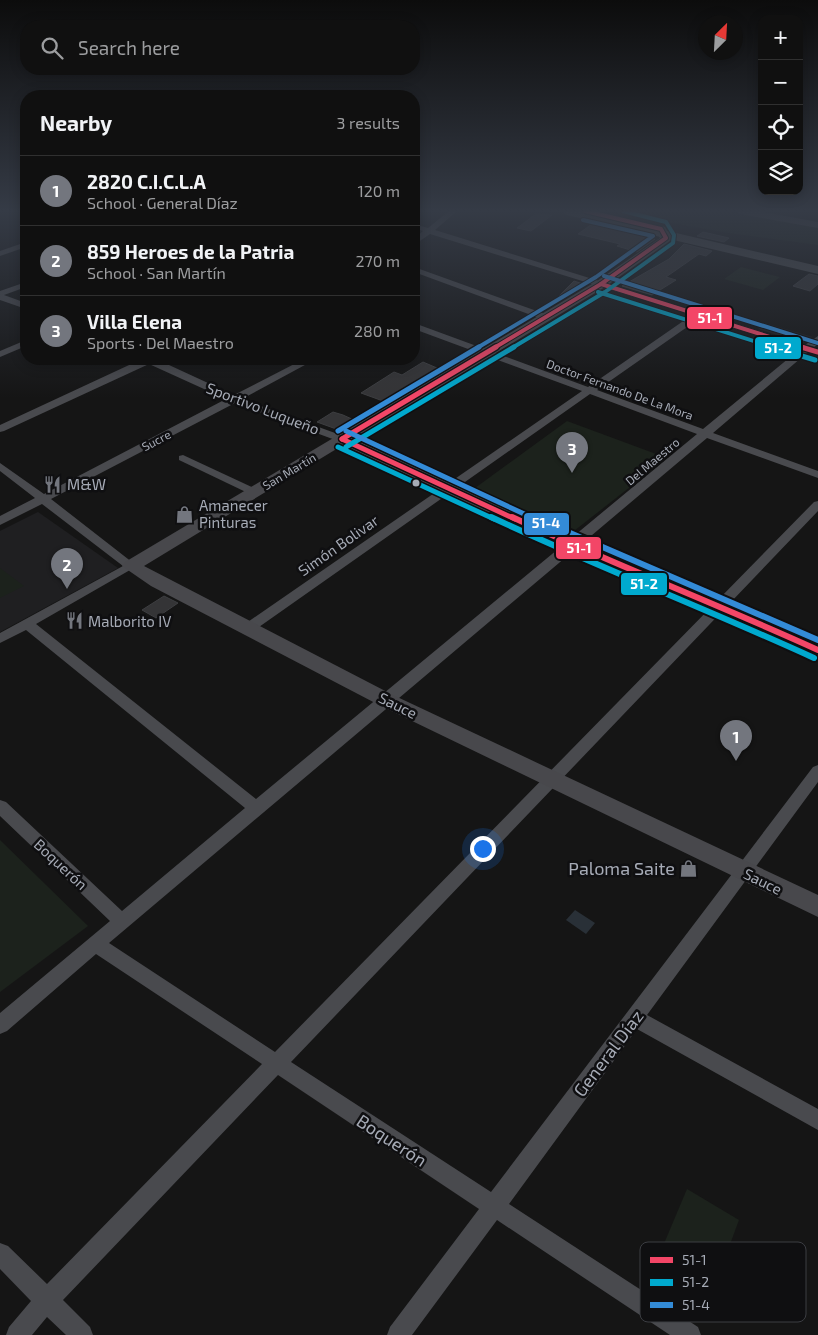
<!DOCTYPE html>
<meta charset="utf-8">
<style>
:root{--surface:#101010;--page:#1e1e1e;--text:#f1f3f6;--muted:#9c9d9f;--line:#303030;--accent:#73767e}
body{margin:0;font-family:"Exo 2",sans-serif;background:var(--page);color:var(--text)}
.controls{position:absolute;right:15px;top:15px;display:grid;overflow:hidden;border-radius:10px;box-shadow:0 2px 12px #0003}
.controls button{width:45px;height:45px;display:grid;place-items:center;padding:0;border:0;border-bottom:1px solid var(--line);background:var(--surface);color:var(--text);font:25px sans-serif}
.compass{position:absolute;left:698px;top:15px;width:45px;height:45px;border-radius:50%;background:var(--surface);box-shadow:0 2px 12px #0003;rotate:24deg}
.you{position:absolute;left:482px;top:848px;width:18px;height:18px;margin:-12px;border:4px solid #fff;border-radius:50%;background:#1a73e8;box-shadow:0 0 0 8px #1a73e833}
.badge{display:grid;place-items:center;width:32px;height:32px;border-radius:50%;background:var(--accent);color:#fff;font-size:16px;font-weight:700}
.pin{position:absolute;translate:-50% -41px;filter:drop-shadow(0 1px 2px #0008)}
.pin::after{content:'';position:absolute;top:26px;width:18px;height:15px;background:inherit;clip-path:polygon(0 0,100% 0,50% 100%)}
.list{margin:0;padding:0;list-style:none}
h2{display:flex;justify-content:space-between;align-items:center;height:65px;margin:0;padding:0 20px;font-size:21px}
h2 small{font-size:16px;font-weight:400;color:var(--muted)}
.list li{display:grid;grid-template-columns:32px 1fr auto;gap:15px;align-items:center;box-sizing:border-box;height:70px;padding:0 20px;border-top:1px solid var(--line)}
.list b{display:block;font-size:19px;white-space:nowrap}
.list p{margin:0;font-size:16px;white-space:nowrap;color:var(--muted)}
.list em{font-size:16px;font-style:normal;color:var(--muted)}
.icon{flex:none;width:28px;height:28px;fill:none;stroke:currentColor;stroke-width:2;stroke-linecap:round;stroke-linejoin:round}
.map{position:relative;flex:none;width:818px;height:1335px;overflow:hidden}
.search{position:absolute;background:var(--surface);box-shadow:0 2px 12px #0003;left:20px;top:20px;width:400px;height:55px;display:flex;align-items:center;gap:12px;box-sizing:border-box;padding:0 18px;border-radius:20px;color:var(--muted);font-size:19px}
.panel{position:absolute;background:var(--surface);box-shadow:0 2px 12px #0003;left:20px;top:90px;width:400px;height:275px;border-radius:20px}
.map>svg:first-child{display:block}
</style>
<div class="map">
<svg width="818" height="1335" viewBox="0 0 818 1335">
<rect width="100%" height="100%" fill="#151515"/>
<!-- built -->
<g fill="#1f1f21">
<polygon points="765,323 813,337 803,343 758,329"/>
<polygon points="38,512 118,568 0,632 0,531"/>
</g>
<!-- green -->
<g fill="#1c221c">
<polygon points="605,211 727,211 818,227 818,245 728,233"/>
<polygon points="741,267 780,277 763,290 724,279"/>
<polygon points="567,421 667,458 574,531 475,488"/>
<polygon points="0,568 24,586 0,598"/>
<polygon points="0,840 88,926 0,992"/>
<polygon points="687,1189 739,1220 710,1298 655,1265"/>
</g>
<!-- water -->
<polygon fill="#293037" points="575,910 595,923 586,934 566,920"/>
<!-- building -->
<g fill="#343436" stroke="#3d3e41">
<polygon points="536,214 552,215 531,231 517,228"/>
<polygon points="592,224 602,227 655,239 637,252 617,246 620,244 578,234"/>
<polygon points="703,232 729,238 724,242 697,236"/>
<polygon points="684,244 712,251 706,256 699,254 666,277 676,280 652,295 622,286 669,259"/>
<polygon points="809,274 818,276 818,284 810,291 793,286"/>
<polygon points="574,281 586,285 553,305 552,303"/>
<polygon points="423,362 437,368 383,401 361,393 394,372 402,375"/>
<polygon points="333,412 343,415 354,420 339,430 317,422"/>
<polygon points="164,596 178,603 156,618 142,610"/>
</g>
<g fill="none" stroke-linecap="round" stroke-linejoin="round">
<!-- street -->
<g fill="#494a4e" fill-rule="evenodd">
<path d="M449 211H457L435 230 805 345 818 336V344L813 348 818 349V355L808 352 713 433 818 471V478L707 438 109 943 275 1052 814 502 818 501V511L291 1062 491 1192 813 767 818 765V782L647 1015 818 1109V1130L637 1029 509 1204 698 1327 701 1335H670L497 1220 412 1335H387L390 1327 479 1209 278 1075 63 1300 90 1327 93 1335H66L47 1317 32 1335H6L9 1327 31 1301 0 1269V1243L8 1246 47 1284 262 1064 96 954 7 1031 0 1034V1013L110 921 0 816V800L6 802 122 911 245 808 26 630 0 643V633L123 566 42 504 0 525V516L35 498 0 471V463L44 494 226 399 149 364 4 431 0 432V425L142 359H156L234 395 304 359H316L242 399 346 437V441H338L235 403 51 499 137 566 36 624 256 799 697 434 590 394 252 632H242L240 629 242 626 582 391 414 329V323L588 387 692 315 430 234 414 245V239L423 231 414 228V224L428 228ZM700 318 800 349 703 429 597 390Z"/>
<polygon points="26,242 26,247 0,256 0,251"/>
<polygon points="414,267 548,315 549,317 542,319 414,272"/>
<polygon points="26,282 26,287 4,295 26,303 26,309 0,300 0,291"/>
<polygon points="26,340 26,346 0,357 0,351"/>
<polygon points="183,455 258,490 260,492 254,495 250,494 179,460 179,456"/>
</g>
<!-- secondary -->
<g fill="#48484c" fill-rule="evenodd">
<polygon points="735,211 758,211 818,222 818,228 740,214"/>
<polygon points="661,226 665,227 672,239 670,241 605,287 354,439 578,541 728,602 818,642 818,657 714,610 566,549 343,445 144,566 393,695 818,895 818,917 379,705 151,586 122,566 125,562 597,281 660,238 655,229"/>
</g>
<!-- primary -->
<polygon fill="#4b4d50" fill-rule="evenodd" points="561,211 582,211 818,266 818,274 567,215"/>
<defs>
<g id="bus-1-far2">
<polyline points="601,284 805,348"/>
<polyline points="494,348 601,284 666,238 661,229 585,211"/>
</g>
<g id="bus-1-far1">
<polyline points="801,347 818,352"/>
<polyline points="342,439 515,519"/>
<polyline points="342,439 496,347"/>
</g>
<path id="bus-1" d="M512 517C613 564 717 604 818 650"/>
<g id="bus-2-far2">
<polyline points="598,292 776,348"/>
<polyline points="512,348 605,292 673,243 674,235 666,222 623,211"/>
</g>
<g id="bus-2-far1">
<polyline points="772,347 815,360"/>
<polyline points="338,447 494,519"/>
<polyline points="346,447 514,347"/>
</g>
<path id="bus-2" d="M491 517C598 567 707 609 814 658"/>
<g id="bus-3-far2">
<polyline points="604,276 818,343"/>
<polyline points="477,348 596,277 653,236 583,220"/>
</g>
<g id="bus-3-far1">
<polyline points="338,431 479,347"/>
<polyline points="346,431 535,519"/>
</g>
<polyline id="bus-3" points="533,517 818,640"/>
</defs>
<!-- bus-1-far2 casing -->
<use href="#bus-1-far2" stroke="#0f0f11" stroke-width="6"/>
<!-- bus-1-far1 casing -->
<use href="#bus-1-far1" stroke="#0f0f11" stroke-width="8"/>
<!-- bus-1 casing -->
<use href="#bus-1" stroke="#0f0f11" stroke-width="10"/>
<!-- bus-2-far2 casing -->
<use href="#bus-2-far2" stroke="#0f0f11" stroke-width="6"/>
<!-- bus-2-far1 casing -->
<use href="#bus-2-far1" stroke="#0f0f11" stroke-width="8"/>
<!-- bus-2 casing -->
<use href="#bus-2" stroke="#0f0f11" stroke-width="10"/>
<!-- bus-3-far2 casing -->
<use href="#bus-3-far2" stroke="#0f0f11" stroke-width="6"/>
<!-- bus-3-far1 casing -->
<use href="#bus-3-far1" stroke="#0f0f11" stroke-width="8"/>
<!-- bus-3 casing -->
<use href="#bus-3" stroke="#0f0f11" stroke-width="10"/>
<!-- bus-1-far2 -->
<use href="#bus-1-far2" stroke="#f34667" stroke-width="4"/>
<!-- bus-1-far1 -->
<use href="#bus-1-far1" stroke="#f34667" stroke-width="5"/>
<!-- bus-1 -->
<use href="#bus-1" stroke="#f34667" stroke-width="6"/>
<!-- bus-2-far2 -->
<use href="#bus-2-far2" stroke="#00a9ce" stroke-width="4"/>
<!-- bus-2-far1 -->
<use href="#bus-2-far1" stroke="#00a9ce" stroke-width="5"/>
<!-- bus-2 -->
<use href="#bus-2" stroke="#00a9ce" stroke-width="6"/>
<!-- bus-3-far2 -->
<use href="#bus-3-far2" stroke="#338bd7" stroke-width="4"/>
<!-- bus-3-far1 -->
<use href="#bus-3-far1" stroke="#338bd7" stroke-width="5"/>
<!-- bus-3 -->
<use href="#bus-3" stroke="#338bd7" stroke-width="6"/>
</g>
<!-- sky -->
<linearGradient id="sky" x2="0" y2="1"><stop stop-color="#0c0c0c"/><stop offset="0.53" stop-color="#353b46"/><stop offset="1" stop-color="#353b46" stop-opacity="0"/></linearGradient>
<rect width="818" height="398" fill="url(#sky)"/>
<!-- icons -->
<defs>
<symbol id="restaurant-bare" viewBox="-9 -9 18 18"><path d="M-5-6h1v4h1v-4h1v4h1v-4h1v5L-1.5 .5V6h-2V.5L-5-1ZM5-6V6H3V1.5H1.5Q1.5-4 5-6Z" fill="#73767e" stroke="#0f0f11" stroke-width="2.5" paint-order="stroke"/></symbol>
<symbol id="shop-bare" viewBox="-9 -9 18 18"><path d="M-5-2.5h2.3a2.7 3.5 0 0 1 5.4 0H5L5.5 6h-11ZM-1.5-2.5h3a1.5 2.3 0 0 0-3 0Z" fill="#73767e" stroke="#0f0f11" stroke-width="2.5" paint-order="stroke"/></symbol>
</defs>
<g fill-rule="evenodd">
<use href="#restaurant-bare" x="40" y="472" width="25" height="25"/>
<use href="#shop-bare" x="172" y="502" width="25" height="25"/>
<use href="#restaurant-bare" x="62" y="608" width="25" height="25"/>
<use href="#shop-bare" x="676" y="856" width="25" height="25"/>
</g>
<!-- markers -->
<circle fill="#a6abb6" stroke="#0f0f11" stroke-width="2" cx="416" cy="483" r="4.5"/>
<g text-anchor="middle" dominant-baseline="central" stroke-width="5" stroke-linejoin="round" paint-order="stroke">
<!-- far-street labels -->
<g font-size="12" fill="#a6abb6" stroke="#0f0f11">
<text transform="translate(620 389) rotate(20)">Doctor Fernando De La Mora</text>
<text transform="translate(156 440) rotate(-28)">Sucre</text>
<text transform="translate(652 461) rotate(-40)">Del Maestro</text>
<text transform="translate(289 471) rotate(-31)">San Martín</text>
</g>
<!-- street labels -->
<g font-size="15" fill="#a6abb6" stroke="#0f0f11">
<text transform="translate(263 408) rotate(21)">Sportivo Luqueño</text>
<text transform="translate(338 545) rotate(-35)">Simón Bolivar</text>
<text transform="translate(398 705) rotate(26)">Sauce</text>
<text transform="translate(61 864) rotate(43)">Boquerón</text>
<text transform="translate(763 881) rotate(26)">Sauce</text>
</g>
<!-- poi labels -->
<g font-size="15" fill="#a6abb6" stroke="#0f0f11" text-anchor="start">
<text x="67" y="484">M&amp;W</text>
<text x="199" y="505">Amanecer<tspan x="199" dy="17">Pinturas</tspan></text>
<text x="88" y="621">Malborito IV</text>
</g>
<!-- near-poi labels -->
<g font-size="18" fill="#a6abb6" stroke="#0f0f11" text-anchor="end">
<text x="675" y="868">Paloma Saite</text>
</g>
<!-- near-street labels -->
<g font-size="18" fill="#a6abb6" stroke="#0f0f11">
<text transform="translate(608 1053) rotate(-53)">General Díaz</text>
<text transform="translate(392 1140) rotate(33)">Boquerón</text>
</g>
</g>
<!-- legend -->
<rect x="640" y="1242" width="166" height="80" rx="8" fill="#0f0f11" stroke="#3c3e43" stroke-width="1"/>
<rect x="650" y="1257" width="23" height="6" fill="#f34667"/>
<rect x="650" y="1279" width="23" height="7" fill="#00a9ce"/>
<rect x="650" y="1302" width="23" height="6" fill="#338bd7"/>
<g font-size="14" fill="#a6abb6">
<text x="682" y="1265">51-1</text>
<text x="682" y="1287">51-2</text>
<text x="682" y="1310">51-4</text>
</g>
<g stroke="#0f0f11" stroke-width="2">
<rect x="686" y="306" width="47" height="24" rx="5" fill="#f34667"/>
<rect x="754" y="336" width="48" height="24" rx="5" fill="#00a9ce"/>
<rect x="523" y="512" width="47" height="24" rx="5" fill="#338bd7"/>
<rect x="555" y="536" width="47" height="24" rx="5" fill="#f34667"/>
<rect x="620" y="572" width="48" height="24" rx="5" fill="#00a9ce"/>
</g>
<g font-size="14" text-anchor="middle" font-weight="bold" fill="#fff">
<text x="710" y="323">51-1</text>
<text x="778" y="353">51-2</text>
<text x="546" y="528">51-4</text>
<text x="579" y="553">51-1</text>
<text x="644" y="589">51-2</text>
</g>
</svg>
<div class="controls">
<button>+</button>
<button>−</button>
<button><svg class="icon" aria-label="locate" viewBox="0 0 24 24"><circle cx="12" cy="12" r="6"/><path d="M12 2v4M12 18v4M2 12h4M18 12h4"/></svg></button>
<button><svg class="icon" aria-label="layers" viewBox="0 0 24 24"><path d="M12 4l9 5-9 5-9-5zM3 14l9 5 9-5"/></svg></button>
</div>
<svg class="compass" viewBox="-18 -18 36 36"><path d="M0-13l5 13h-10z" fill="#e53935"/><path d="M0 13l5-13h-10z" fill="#9c9d9f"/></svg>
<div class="you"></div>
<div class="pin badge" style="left:736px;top:761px">1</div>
<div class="pin badge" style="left:67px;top:589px">2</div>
<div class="pin badge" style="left:572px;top:473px">3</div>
<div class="search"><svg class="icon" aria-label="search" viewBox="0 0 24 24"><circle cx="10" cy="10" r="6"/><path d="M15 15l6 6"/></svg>Search here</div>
<section class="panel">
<h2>Nearby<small>3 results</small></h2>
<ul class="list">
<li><span class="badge">1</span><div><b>2820 C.I.C.L.A</b><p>School · General Díaz</p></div><em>120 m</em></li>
<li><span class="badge">2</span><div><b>859 Heroes de la Patria</b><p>School · San Martín</p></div><em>270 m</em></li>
<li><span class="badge">3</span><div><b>Villa Elena</b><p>Sports · Del Maestro</p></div><em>280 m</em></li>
</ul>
</section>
</div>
